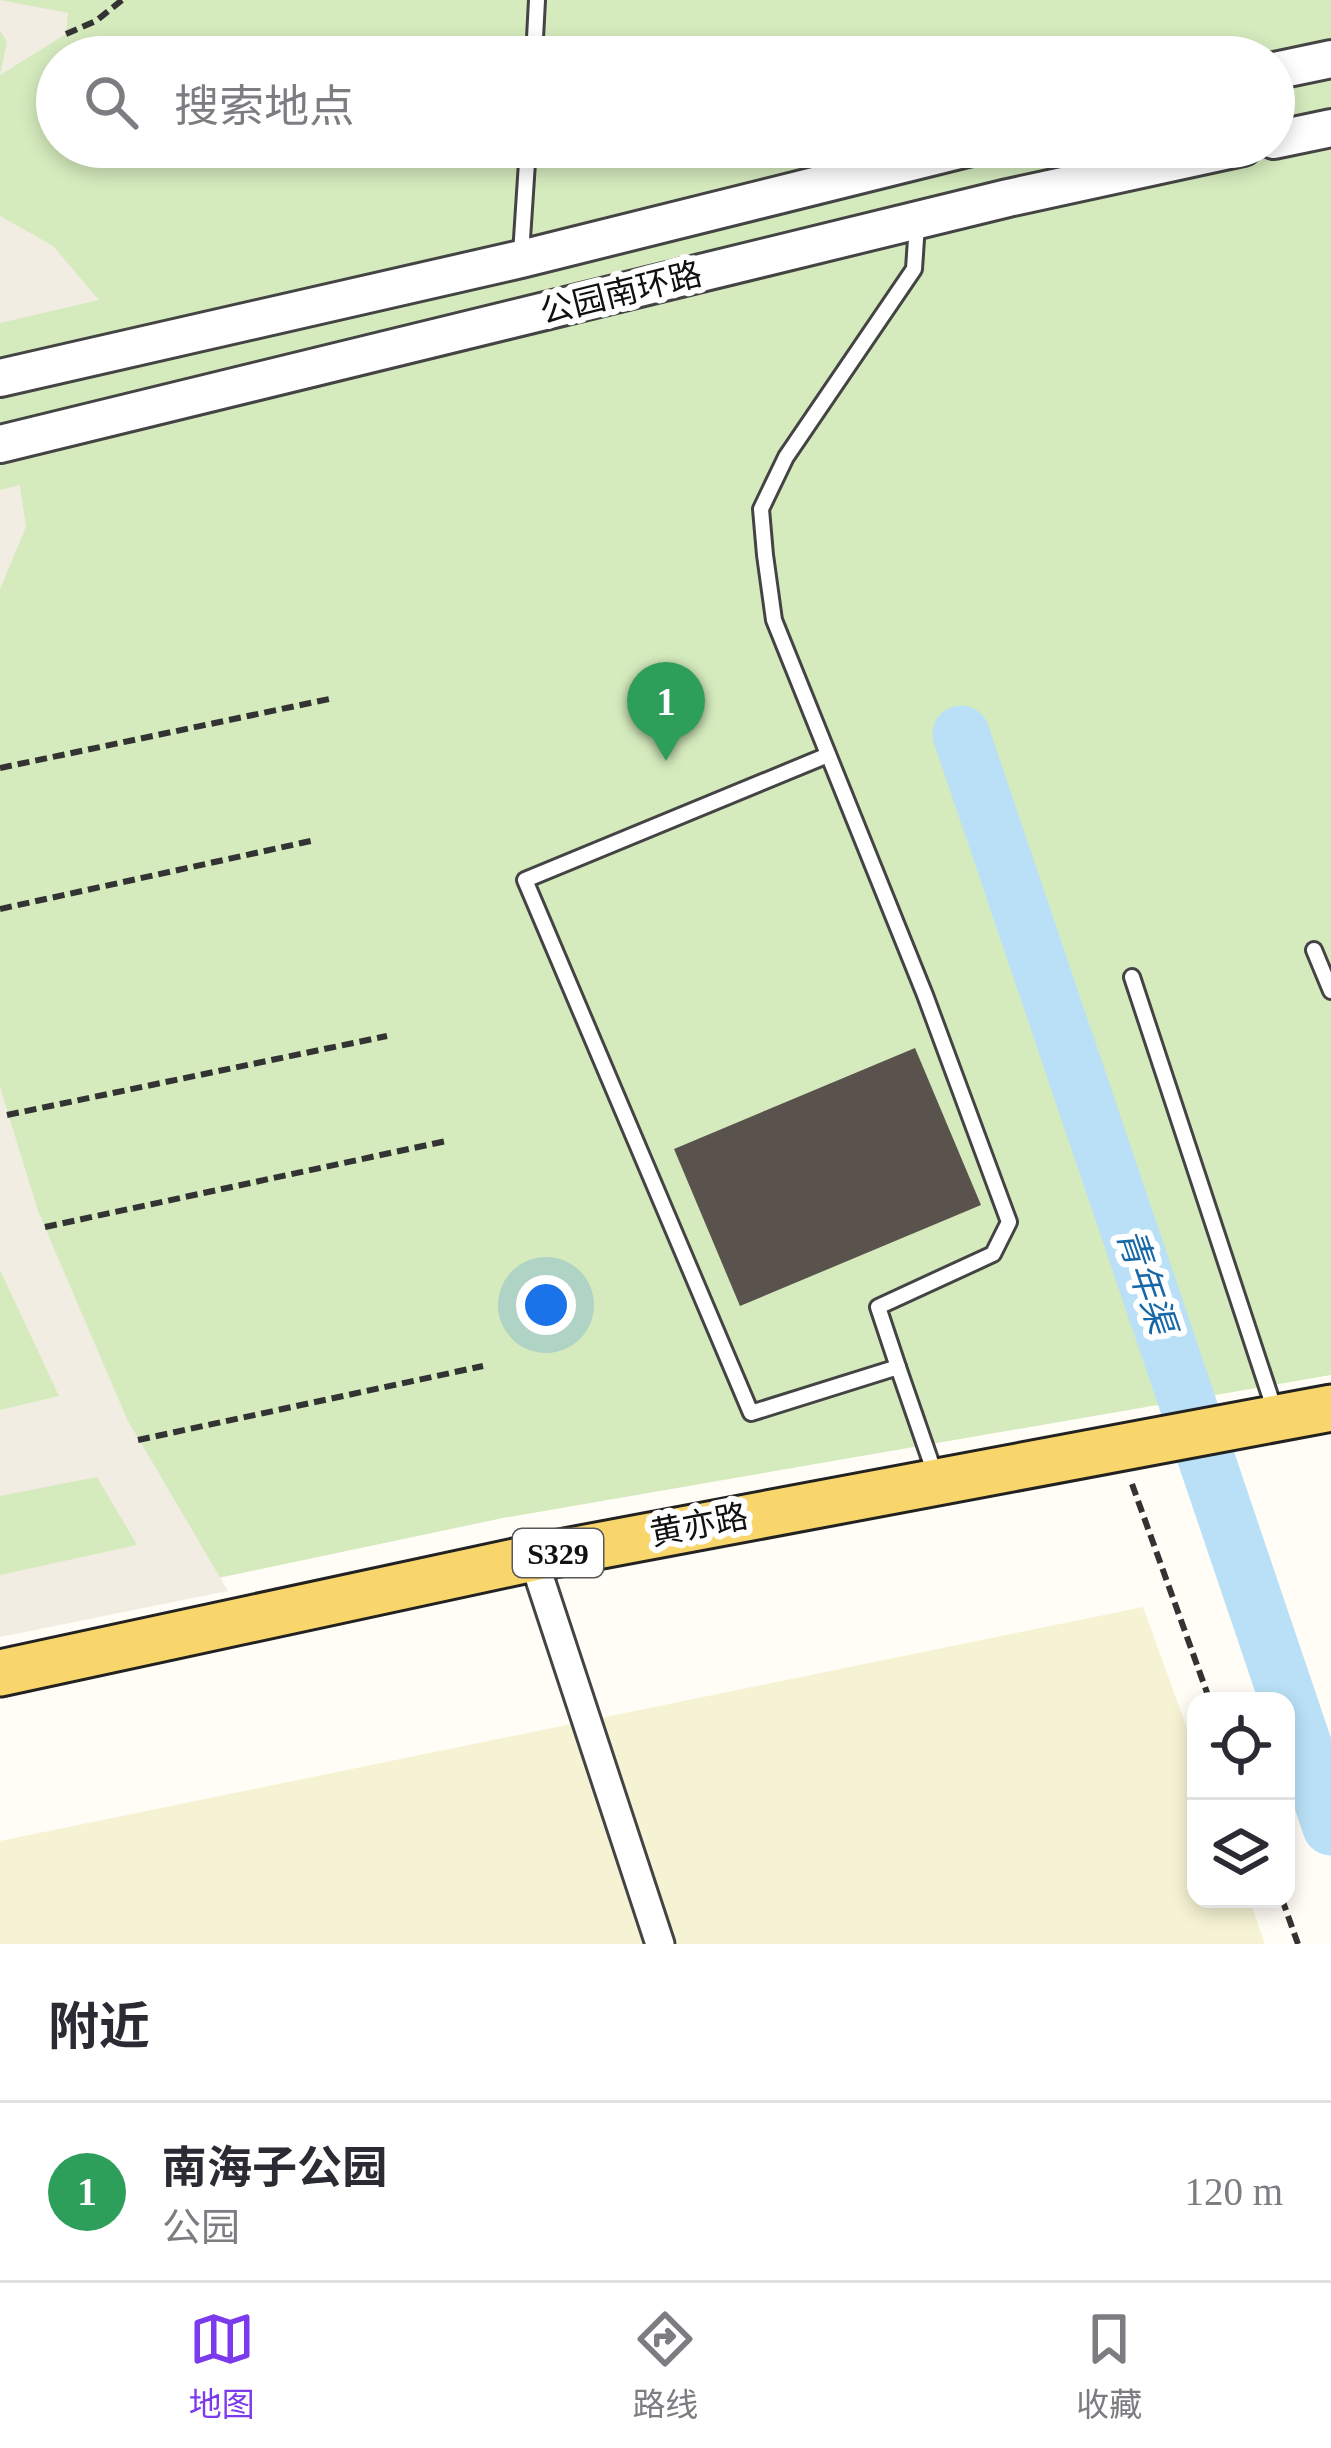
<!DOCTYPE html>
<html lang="zh">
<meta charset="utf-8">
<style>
:root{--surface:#fff;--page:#f2f2f3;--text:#2b2b33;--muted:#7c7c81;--line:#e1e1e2;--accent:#7c3aed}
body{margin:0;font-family:"Times New Roman","Noto Sans SC",serif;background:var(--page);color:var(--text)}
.controls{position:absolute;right:36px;bottom:36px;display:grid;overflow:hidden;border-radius:24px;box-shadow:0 6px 18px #0003}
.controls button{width:108px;height:108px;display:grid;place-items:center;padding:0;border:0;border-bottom:3px solid var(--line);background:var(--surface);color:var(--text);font:60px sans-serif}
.you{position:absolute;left:546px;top:1305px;width:42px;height:42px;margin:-30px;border:9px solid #fff;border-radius:50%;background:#1a73e8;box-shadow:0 0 0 18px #1a73e833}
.badge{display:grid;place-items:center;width:78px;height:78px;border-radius:50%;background:var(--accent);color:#fff;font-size:39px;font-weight:700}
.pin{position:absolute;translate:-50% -99px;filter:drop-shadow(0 3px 6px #0008)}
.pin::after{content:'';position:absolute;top:63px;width:42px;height:36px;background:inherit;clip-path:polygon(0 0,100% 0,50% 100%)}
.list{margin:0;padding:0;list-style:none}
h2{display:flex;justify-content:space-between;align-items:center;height:156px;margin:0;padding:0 48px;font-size:51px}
h2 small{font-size:39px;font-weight:400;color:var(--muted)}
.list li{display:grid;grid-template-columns:78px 1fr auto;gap:36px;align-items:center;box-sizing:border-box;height:180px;padding:0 48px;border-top:3px solid var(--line)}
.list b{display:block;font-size:45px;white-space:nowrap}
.list p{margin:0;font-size:39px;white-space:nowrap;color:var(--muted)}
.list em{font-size:39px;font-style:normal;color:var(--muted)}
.icon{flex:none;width:66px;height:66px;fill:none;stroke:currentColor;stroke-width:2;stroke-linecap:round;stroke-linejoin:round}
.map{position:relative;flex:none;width:1331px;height:1944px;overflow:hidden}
.search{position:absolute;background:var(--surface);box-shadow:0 6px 18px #0003;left:36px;right:36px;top:36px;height:132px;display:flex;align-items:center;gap:30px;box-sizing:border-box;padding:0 42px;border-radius:66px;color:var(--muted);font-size:45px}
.sheet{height:336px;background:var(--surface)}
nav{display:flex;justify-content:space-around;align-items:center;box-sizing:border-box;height:168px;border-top:3px solid var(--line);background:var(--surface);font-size:33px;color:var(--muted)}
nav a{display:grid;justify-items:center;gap:6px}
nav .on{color:var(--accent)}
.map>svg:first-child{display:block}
</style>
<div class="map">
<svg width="1331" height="1944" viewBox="0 0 1331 1944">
<rect width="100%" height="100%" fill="#fffdf5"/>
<!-- farmland -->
<polygon fill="#f6f3d4" points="1143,1607 1196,1753 1196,1899 1249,1899 1265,1944 0,1944 0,1841"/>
<!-- green -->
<path fill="#d5ebbd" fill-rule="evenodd" d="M0 0H1331V1375L503 1518 0 1624ZM57 57H1274V147H57Z"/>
<!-- plaza -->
<g fill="#f1ede2">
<polygon points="0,0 68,13 66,34 0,75 7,42 0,30"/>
<polygon points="0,216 53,246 99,300 0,323"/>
<polygon points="20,485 26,527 0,589 0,490"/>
<polygon points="0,1087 38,1211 127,1419 228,1591 0,1637 0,1575 137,1545 97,1477 0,1496 0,1410 59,1396 0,1270"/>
</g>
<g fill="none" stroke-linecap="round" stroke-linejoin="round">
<!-- river -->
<polyline stroke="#b9e0f7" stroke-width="57" points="961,734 1331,1827"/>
</g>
<!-- building -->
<polygon fill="#5a524d" points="915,1048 981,1205 740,1306 674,1149"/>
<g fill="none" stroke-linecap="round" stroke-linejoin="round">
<defs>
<g id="service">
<polyline points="534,57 537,0"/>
<polyline points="521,254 528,147"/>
<polyline points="828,755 525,880 751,1413 898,1367 935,1474"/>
<polyline points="1314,950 1331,991"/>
<polyline points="1132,977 1275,1411"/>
<polyline points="898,1367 878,1307 993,1254 1009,1222 925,995 774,620 765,555 761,509 786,457 914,269 917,224"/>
</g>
<polyline id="minor" points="533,1558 660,1944"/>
<g id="tertiary">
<polyline points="1274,71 1331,59"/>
<polyline points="1274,140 1331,128"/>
<polyline points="0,378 521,259 971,147"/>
<polyline points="0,444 1008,198 1243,147"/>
</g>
<polyline id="primary" points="0,1673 533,1558 1331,1408"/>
</defs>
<!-- service casing -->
<use href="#service" stroke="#444" stroke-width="20"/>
<!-- minor casing -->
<use href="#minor" stroke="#444" stroke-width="33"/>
<!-- tertiary casing -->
<use href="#tertiary" stroke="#444" stroke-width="42"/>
<!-- primary casing -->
<use href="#primary" stroke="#222" stroke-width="51"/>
<!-- path -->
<g stroke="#333" stroke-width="6" stroke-dasharray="12 6" stroke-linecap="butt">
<polyline points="66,34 96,21 122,0"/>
<polyline points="0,768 334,698"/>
<polyline points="0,909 315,840"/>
<polyline points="7,1115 387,1036"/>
<polyline points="45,1227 446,1141"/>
<polyline points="138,1440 483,1366"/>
<polyline points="1132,1484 1210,1701"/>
<polyline points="1282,1899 1298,1944"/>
</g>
<!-- service -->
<use href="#service" stroke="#fff" stroke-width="14"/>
<!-- minor -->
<use href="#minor" stroke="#fff" stroke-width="27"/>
<!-- tertiary -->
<use href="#tertiary" stroke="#fff" stroke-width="36"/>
<!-- primary -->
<use href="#primary" stroke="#f9d66b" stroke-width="45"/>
</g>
<g text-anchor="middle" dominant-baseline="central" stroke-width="12" stroke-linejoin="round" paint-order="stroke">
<!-- shield labels -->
<rect fill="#fff" stroke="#585858" stroke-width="3" x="513" y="1529" width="90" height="48" rx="9"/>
<g font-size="30" font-weight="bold" fill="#111">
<text x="558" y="1553">S329</text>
</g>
<!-- street labels -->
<g font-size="33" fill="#111" stroke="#fff">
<text transform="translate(621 293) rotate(-14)">公园南环路</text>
<text transform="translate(699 1525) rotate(-11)">黄亦路</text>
</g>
<!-- water labels -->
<g font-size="36" font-style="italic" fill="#1768a6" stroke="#fff">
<text transform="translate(1146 1281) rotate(71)">青年渠</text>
</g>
</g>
</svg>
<div class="controls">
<button><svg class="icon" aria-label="locate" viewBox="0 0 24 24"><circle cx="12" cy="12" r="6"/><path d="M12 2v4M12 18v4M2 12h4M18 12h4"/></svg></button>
<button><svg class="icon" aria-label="layers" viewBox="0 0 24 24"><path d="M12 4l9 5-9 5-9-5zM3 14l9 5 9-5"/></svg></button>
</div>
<div class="you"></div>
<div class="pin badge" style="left:666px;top:761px;background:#2e9e5b">1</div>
<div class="search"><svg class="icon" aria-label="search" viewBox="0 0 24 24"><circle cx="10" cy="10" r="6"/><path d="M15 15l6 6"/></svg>搜索地点</div>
</div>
<section class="sheet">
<h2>附近<small></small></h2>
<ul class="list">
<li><span class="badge" style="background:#2e9e5b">1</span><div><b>南海子公园</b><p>公园</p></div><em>120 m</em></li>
</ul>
</section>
<nav>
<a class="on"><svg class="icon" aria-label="map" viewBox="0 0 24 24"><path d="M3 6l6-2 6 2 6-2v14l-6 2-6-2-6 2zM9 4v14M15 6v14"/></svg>地图</a>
<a><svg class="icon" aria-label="directions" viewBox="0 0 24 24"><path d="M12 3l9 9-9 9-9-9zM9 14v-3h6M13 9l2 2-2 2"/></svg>路线</a>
<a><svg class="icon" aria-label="saved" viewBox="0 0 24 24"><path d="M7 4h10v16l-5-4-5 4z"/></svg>收藏</a>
</nav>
